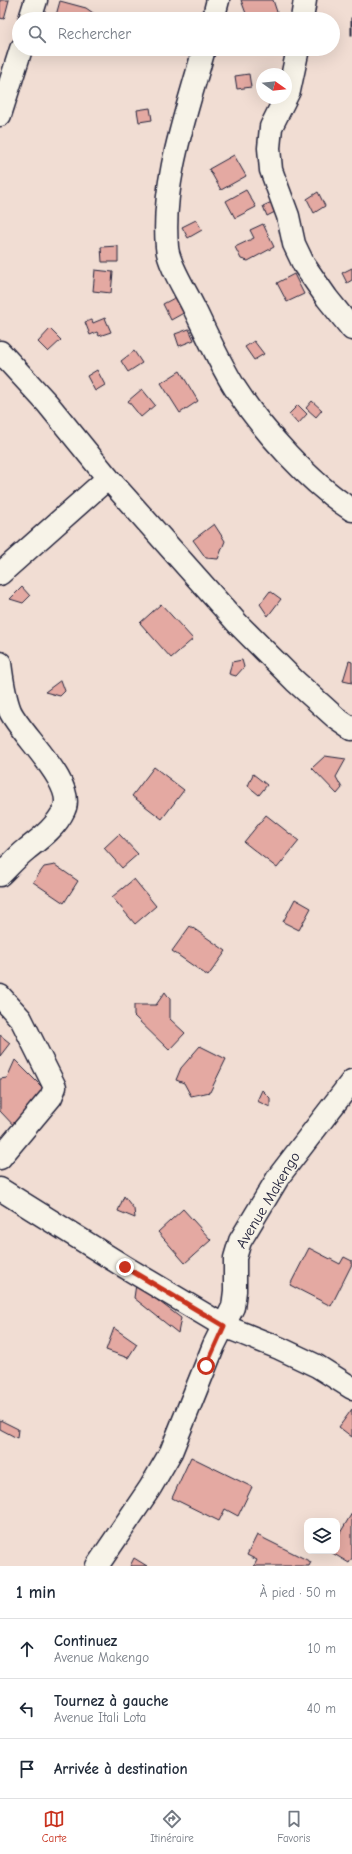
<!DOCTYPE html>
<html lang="fr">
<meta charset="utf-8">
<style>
:root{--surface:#fff;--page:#f2f2f3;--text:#1f2937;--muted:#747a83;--line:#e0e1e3;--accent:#c8321e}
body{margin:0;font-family:"Comic Neue",sans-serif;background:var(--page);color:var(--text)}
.controls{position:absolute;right:12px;bottom:12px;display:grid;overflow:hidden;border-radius:8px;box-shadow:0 4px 16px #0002}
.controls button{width:36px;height:36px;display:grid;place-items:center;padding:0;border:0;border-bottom:1px solid var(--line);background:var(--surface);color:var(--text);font:20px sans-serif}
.compass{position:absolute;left:256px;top:68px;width:36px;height:36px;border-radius:50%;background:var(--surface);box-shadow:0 4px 16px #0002;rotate:105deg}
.stop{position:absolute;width:12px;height:12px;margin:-9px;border:3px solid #c8321e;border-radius:50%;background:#fff}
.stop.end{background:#c8321e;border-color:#fff;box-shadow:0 1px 4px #0008}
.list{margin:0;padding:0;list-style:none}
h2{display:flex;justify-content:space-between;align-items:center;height:52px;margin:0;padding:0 16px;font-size:17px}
h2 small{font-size:13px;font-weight:400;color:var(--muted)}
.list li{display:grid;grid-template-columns:26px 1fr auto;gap:12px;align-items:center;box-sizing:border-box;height:60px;padding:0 16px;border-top:1px solid var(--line)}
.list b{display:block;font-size:15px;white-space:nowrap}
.list p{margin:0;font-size:13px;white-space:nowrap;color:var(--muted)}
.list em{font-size:13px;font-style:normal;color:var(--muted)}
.icon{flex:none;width:22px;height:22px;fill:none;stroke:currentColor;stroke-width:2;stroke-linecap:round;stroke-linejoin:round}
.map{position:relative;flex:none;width:352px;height:1566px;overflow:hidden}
.search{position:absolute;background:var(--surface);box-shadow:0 4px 16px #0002;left:12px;right:12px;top:12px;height:44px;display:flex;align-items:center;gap:10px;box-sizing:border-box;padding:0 14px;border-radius:22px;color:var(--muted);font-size:15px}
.sheet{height:232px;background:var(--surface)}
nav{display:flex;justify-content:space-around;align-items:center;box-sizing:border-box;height:56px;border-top:1px solid var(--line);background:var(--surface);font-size:11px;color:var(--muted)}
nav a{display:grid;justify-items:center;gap:2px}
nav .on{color:var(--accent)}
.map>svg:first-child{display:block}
</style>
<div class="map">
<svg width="352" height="1566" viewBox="0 0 352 1566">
<rect width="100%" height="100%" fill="#f1ddd3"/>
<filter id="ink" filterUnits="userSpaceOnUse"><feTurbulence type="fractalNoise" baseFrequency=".025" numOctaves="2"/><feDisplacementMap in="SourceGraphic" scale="8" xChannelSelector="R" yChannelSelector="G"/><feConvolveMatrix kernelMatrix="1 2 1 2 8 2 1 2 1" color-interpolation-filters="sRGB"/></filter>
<g filter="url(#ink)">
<!-- building -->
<g fill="#e4a9a2" stroke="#22223b">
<polygon points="0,0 9,0 4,19 0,18"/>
<polygon points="241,0 273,0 279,18 248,19"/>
<polygon points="60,1 86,8 96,15 95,19 55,19"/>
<rect x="351" y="18" width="1" height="17"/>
<polygon points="74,49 87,49 86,52"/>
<polygon points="249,74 251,87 237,89 235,76"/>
<polygon points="150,108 152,120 139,122 137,110"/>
<polygon points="234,155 246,176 221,190 209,169"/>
<polygon points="246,190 256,207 235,218 226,201"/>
<polygon points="318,192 325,206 314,213 307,199"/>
<polygon points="274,201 279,210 267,216 263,206"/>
<polygon points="196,220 202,230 188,238 182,227"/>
<polygon points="263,224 274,247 248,261 241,259 235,247 254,238 250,230"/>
<polygon points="118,246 118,262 102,262 101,247"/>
<polygon points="352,268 352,280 347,283 342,273"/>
<polygon points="95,270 113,272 111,293 93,291"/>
<polygon points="294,274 304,294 287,302 277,283"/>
<polygon points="180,295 189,310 171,320 163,304"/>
<polygon points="105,318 111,332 99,336 97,332 90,335 85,322 92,320 93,323"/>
<polygon points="50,329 61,340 48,352 38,342"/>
<polygon points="189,329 194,340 179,346 175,334"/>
<polygon points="254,341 264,354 254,360 245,347"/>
<polygon points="134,351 142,363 128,372 121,361"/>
<polygon points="97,370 105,385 95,391 87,376"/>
<polygon points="180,371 198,401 180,413 161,383"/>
<polygon points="142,389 155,405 141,417 128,401"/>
<polygon points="312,401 322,410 316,417 306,408"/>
<polygon points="298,405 307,414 298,424 289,414"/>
<polygon points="214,524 225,541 218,559 206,558 193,540"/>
<polygon points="22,587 30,596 23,603 10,599"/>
<polygon points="270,591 281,599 268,616 260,604"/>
<polygon points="161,604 193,639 171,658 140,623"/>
<polygon points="242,660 244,667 236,676 229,674 232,662"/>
<polygon points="349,661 352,662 352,683 343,681"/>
<polygon points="61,680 65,691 60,696 45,692"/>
<polygon points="325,756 346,759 336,777 342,788 337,794 312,768"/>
<polygon points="154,767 184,790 162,819 132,796"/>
<polygon points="253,774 267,785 259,795 248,786"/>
<polygon points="266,815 299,841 277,868 244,842"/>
<polygon points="119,834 138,854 122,868 104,848"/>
<polygon points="55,865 78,881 64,903 33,882 44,867"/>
<polygon points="134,879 156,906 135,924 112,897"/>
<polygon points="295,899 311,908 299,930 283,922"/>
<polygon points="190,926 226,951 208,976 172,951"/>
<polygon points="165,992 170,999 170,1019 185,1033 169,1050 134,1016 134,1005 156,1005"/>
<polygon points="0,1035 10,1043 0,1056"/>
<polygon points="200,1046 226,1059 210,1092 191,1096 184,1083 176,1080 181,1068"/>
<polygon points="15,1060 50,1095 16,1128 0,1111 0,1079 7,1078"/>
<polygon points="262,1090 270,1098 270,1107 257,1101"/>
<polygon points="124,1196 134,1209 135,1218 118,1211"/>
<polygon points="183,1209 211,1240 185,1263 158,1232"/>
<polygon points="309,1248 340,1264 344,1257 352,1261 352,1264 331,1306 290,1285"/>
<polygon points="136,1284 181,1318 178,1333 134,1298"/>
<polygon points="114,1328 137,1344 128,1358 106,1350"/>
<polygon points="352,1409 352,1437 339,1427"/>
<polygon points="0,1420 18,1429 17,1438 0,1429"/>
<polygon points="191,1457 252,1487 238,1516 225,1509 219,1521 172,1498"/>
<polygon points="352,1513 352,1558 349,1563 329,1551 337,1551 337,1538"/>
<polygon points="257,1535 311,1562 309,1566 254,1566 257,1560 247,1555"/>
<polygon points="134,1558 147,1566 130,1566"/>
</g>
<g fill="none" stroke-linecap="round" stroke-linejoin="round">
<defs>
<g id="minor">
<polyline points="30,19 36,0"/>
<polyline points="213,19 218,0"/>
<polyline points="302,19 305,0"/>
<path d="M204 49C187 112 161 181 167 247 168 264 186 291 194 308 207 335 219 362 235 388 262 430 310 483 352 510"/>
<polyline points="298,49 289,91 271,127 269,148 271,170 288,216 294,244 304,265 327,298 352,329"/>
<polyline points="0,115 21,49"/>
<polyline points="0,352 47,403 108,478 238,624 295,681 336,718 352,729"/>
<polyline points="0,574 108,478"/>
<path d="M0 663C2 679 4 696 10 711 21 735 77 784 64 810 56 827 41 838 27 849 17 857 9 866 0 875"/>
<polyline points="0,996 21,1019 55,1087 51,1097 0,1158"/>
<polyline points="0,1189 125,1267 224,1326 279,1348 317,1366 352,1388"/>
<polyline points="97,1566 150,1488 171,1452 214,1345 233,1307 235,1291 235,1258 240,1241 279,1176 352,1081"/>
</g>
</defs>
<!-- minor casing -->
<use href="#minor" stroke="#22223b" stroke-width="25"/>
<!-- minor -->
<use href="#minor" stroke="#f7f3e8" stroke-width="22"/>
</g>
</g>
<g fill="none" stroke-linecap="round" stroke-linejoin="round" filter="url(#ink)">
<!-- route -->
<polyline stroke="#c8321e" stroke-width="5" points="125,1267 224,1326 206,1366"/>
</g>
<g text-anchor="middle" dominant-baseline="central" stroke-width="3" stroke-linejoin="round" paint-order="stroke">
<!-- street labels -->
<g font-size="15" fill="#22223b" stroke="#f7f3e8">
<text transform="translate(268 1200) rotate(-59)">Avenue Makengo</text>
</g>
</g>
</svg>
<div class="controls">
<button><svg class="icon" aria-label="layers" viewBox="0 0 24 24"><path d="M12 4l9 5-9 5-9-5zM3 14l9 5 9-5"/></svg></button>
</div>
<svg class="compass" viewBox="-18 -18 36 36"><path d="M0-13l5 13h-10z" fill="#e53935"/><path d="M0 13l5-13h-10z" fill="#747a83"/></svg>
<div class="stop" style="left:206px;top:1366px"></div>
<div class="stop end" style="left:125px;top:1267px"></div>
<div class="search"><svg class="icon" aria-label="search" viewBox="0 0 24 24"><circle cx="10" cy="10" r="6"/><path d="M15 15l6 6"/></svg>Rechercher</div>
</div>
<section class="sheet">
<h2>1 min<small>À pied · 50 m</small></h2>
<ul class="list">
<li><svg class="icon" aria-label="ahead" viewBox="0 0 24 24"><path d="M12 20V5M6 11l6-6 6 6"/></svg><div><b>Continuez</b><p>Avenue Makengo</p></div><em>10 m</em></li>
<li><svg class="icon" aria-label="left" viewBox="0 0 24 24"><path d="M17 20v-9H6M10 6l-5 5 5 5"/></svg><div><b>Tournez à gauche</b><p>Avenue Itali Lota</p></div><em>40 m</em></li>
<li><svg class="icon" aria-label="arrive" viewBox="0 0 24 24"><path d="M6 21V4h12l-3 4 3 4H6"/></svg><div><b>Arrivée à destination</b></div></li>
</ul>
</section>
<nav>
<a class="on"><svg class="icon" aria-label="map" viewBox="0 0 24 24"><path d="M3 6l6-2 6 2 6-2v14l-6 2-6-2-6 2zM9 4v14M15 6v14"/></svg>Carte</a>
<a><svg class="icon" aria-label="directions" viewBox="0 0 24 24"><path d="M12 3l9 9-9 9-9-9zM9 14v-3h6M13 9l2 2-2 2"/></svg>Itinéraire</a>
<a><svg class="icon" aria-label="saved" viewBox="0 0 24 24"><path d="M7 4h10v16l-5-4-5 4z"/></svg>Favoris</a>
</nav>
